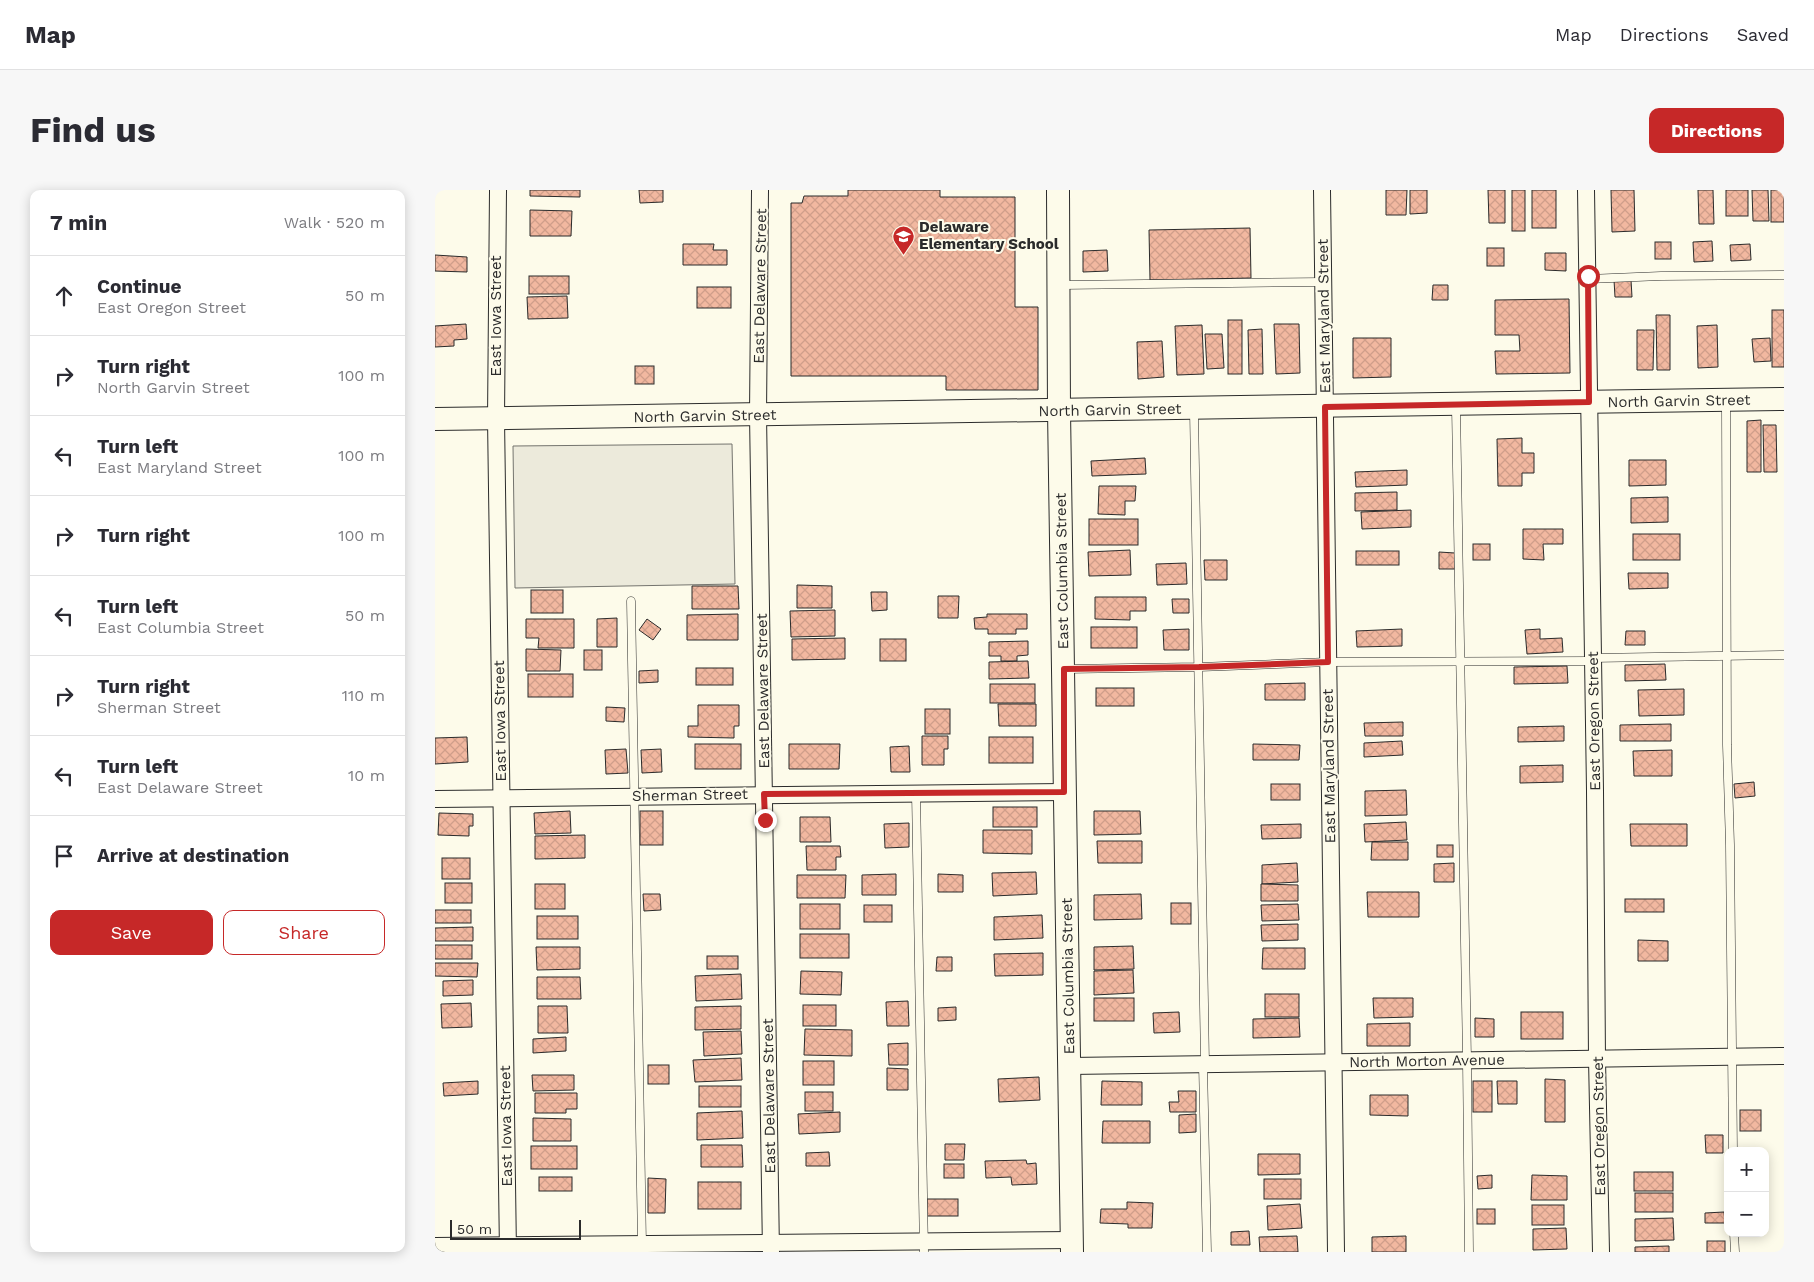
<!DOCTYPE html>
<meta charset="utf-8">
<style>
:root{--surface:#fff;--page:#f7f7f7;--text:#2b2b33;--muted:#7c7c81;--line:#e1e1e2;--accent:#c62828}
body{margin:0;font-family:"Work Sans",sans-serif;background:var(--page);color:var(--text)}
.controls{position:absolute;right:15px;bottom:15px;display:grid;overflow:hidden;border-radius:10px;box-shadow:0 2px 12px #0003}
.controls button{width:45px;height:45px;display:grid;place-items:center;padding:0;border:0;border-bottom:1px solid var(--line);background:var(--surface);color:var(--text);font:25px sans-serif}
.scale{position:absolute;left:15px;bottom:12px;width:131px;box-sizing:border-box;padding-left:5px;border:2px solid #2b2b2b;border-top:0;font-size:14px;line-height:18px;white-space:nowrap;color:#2b2b2b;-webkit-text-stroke:4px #fdfbea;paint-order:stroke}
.stop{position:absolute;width:15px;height:15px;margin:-11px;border:4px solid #c62828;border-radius:50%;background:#fff}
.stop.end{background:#c62828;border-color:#fff;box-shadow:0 1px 5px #0008}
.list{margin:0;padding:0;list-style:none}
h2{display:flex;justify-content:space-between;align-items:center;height:65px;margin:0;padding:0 20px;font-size:21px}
h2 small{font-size:16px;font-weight:400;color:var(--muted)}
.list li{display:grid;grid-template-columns:32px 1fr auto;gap:15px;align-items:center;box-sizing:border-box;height:80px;padding:0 20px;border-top:1px solid var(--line)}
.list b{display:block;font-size:19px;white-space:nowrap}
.list p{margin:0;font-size:16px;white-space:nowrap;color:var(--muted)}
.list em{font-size:16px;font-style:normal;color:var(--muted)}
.actions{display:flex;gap:10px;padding:15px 20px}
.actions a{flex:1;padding:11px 0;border:1px solid var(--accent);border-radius:10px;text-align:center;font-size:18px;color:var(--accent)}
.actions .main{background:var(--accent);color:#fff}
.icon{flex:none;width:28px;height:28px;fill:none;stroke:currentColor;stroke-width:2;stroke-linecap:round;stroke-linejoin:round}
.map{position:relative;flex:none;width:1349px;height:1062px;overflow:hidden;border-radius:10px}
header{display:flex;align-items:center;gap:30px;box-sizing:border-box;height:70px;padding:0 25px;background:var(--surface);border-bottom:1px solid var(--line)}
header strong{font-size:24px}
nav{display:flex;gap:28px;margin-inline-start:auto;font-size:18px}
.intro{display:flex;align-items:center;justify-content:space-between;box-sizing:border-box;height:120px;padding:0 30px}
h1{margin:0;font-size:35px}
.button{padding:12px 22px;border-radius:10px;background:var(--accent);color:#fff;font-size:18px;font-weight:700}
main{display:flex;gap:30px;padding:0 30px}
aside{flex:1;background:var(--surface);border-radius:10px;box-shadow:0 2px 12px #0003}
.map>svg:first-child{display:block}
</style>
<header>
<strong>Map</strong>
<nav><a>Map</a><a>Directions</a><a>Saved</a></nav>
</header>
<div class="intro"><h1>Find us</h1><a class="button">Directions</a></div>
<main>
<aside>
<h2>7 min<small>Walk · 520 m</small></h2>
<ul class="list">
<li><svg class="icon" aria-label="ahead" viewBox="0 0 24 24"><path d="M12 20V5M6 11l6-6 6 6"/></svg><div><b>Continue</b><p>East Oregon Street</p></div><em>50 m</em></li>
<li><svg class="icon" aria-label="right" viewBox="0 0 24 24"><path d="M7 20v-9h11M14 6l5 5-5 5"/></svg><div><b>Turn right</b><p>North Garvin Street</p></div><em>100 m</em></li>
<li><svg class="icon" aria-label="left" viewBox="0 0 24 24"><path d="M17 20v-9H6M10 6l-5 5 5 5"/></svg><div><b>Turn left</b><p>East Maryland Street</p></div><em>100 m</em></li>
<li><svg class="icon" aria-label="right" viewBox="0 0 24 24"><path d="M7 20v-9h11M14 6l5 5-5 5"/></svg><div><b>Turn right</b></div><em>100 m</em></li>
<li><svg class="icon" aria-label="left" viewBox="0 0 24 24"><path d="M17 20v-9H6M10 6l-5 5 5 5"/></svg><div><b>Turn left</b><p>East Columbia Street</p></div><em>50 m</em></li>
<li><svg class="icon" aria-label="right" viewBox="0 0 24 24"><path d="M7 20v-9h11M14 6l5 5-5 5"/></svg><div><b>Turn right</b><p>Sherman Street</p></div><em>110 m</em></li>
<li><svg class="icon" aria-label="left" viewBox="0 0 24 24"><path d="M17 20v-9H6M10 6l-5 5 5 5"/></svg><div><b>Turn left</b><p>East Delaware Street</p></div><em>10 m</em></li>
<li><svg class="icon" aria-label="arrive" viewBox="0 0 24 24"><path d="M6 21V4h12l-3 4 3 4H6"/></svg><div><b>Arrive at destination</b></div></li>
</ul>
<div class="actions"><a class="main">Save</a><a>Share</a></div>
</aside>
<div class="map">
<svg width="1349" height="1062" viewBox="0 0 1349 1062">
<defs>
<pattern id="building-cross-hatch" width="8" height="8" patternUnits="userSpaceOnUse" patternTransform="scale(1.25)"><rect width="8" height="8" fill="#f2b8a0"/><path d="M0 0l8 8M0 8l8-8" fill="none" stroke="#d09e8a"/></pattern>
</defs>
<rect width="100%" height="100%" fill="#fdfbea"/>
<!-- parking -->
<polygon fill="#eceadb" stroke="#74746e" points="297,254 300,394 80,398 78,256"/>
<!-- building -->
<g fill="url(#building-cross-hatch)" stroke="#2b2b2b">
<polygon points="95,0 145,0 145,7 95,6"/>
<polygon points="204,0 228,0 228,12 205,13"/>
<polygon points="413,0 505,0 505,7 580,7 580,117 603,117 603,200 511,200 511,186 356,186 356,13 367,13 369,6 413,6"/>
<polygon points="951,0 972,0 971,25 951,25"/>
<polygon points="975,0 992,0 992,23 975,24"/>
<polygon points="1053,0 1070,0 1070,33 1054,33"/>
<rect x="1077" y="0" width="13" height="41"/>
<rect x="1097" y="0" width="24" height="38"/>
<polygon points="1176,0 1199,0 1200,41 1177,42"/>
<polygon points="1263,0 1278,0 1279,34 1264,34"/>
<rect x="1291" y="0" width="22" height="26"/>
<polygon points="1317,0 1333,0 1334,31 1318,31"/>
<rect x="1336" y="0" width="13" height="32"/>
<polygon points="95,20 137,21 136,46 95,46"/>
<polygon points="815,38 816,88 715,90 714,40"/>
<polygon points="1277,51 1278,71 1259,72 1258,52"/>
<rect x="1220" y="52" width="16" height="17"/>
<polygon points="248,54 279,54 278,60 292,60 292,75 248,75"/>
<polygon points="1315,54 1316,70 1296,71 1295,55"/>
<rect x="1052" y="58" width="17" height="18"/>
<polygon points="672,60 673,81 648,82 648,61"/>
<polygon points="1110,63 1131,63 1131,81 1110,80"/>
<polygon points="0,65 32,67 32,82 0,81"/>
<rect x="94" y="86" width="40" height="18"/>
<polygon points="1179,90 1196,90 1197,107 1180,107"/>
<polygon points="998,95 1013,95 1013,110 997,110"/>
<rect x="262" y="97" width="34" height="21"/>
<polygon points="132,106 133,128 93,129 92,107"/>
<polygon points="1134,109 1135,183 1061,184 1060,161 1085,161 1084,145 1060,145 1060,110"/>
<rect x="1337" y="120" width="12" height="57"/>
<polygon points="1221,125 1235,125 1235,180 1222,180"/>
<rect x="793" y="130" width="14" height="54"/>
<polygon points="31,134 32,149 19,150 19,156 0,157 0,136"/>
<polygon points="839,134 864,134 865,183 841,184"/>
<polygon points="767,135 769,184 742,185 740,136"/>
<polygon points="1282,135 1283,177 1263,178 1262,136"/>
<polygon points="827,139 828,184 814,184 813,140"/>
<polygon points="1202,140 1219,140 1218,180 1202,180"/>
<polygon points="770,144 787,144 789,178 772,179"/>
<polygon points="918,148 956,148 956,187 918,188"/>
<polygon points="1335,148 1336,171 1319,172 1317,149"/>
<polygon points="727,151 729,187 703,189 702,152"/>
<rect x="200" y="176" width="19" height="18"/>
<polygon points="1326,230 1326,282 1312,282 1312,231"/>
<polygon points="1328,235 1341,235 1342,282 1329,282"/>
<polygon points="1087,248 1087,263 1099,263 1099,283 1087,283 1087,296 1063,296 1062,249"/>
<polygon points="710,268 711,284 657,286 656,271"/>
<polygon points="1194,270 1231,270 1231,295 1194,296"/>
<polygon points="972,280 972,295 921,297 920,282"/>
<polygon points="664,296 701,296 700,311 690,311 690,325 663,324"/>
<polygon points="962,302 962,320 920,321 920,303"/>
<polygon points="1233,307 1233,332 1196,333 1196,308"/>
<polygon points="976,320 976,337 927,339 926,322"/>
<rect x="654" y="329" width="49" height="26"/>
<polygon points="1088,339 1128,339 1128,354 1108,354 1109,370 1088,369"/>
<rect x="1198" y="344" width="47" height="26"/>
<rect x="1038" y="354" width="17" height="16"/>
<polygon points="695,360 696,385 654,386 653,362"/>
<rect x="921" y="361" width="43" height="14"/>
<polygon points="1004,362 1020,363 1020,379 1004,379"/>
<polygon points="769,370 792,370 792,390 770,390"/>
<polygon points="751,373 752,394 722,395 721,374"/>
<polygon points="1193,383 1233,383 1233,398 1194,399"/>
<polygon points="362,395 397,396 397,418 362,418"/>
<polygon points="257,396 303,396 304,419 257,419"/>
<rect x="96" y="400" width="32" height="23"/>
<polygon points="436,402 452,402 452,420 437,421"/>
<polygon points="503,406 524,406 523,428 503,428"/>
<polygon points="660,407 711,407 711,421 695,421 695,430 660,429"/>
<polygon points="737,409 754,409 754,423 738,423"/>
<polygon points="400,420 400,446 356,447 355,421"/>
<polygon points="303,424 303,450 252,450 252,425"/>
<polygon points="552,424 592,424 592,439 581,439 581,444 553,444 553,439 540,439 539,428 552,427"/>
<polygon points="182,428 182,457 162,457 162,429"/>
<polygon points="91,429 139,429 139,458 103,458 104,448 91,448"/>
<polygon points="212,429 226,439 218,450 204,440"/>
<rect x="656" y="437" width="46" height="21"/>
<polygon points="754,439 754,460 729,460 728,440"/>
<polygon points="967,439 967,456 922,457 921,441"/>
<polygon points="1105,439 1105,449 1127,448 1128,462 1092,464 1090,440"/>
<polygon points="1191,441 1210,441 1210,455 1190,455"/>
<polygon points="410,448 410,469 357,470 357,449"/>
<rect x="445" y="449" width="26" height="22"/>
<polygon points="593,451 593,465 582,466 582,471 566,471 566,466 554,466 554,452"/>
<polygon points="91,459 126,460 125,481 91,481"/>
<rect x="149" y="460" width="18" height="20"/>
<polygon points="593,471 594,488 554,489 554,472"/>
<polygon points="1230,474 1231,490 1190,491 1190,475"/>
<polygon points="1132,476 1133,493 1079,494 1079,477"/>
<rect x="261" y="478" width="37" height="17"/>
<polygon points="223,480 223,492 204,493 204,481"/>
<rect x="93" y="484" width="45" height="23"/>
<polygon points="870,493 870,510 830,510 830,494"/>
<rect x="555" y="494" width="45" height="19"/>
<rect x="661" y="498" width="38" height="18"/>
<polygon points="1249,499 1249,525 1204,526 1203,500"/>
<polygon points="563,514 601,514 601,536 564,536"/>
<polygon points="263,515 304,515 304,536 299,536 299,548 253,547 253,536 263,536"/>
<polygon points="171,517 190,518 189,532 171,531"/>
<rect x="490" y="519" width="25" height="25"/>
<polygon points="968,532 968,546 930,546 929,533"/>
<polygon points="1236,534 1236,551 1185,551 1185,535"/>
<polygon points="1129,536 1129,551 1083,552 1083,537"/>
<polygon points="487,546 513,546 513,559 509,559 509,575 487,575"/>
<polygon points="32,547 33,572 0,574 0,548"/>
<rect x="554" y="547" width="44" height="26"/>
<polygon points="967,551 968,565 929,567 929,553"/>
<rect x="260" y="554" width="46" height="25"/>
<polygon points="354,554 405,554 404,579 354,579"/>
<polygon points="818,554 865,555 864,570 818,570"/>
<polygon points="474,556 475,582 456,582 455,557"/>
<polygon points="191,559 193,583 171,584 170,560"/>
<polygon points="226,559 227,582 207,583 206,560"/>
<polygon points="1237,560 1237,586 1199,586 1198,561"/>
<polygon points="1128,575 1128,592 1085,593 1085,576"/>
<polygon points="1319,592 1320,606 1300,608 1299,594"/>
<rect x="836" y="594" width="29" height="16"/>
<polygon points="971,600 972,625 930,626 930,601"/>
<rect x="558" y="617" width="44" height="20"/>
<polygon points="135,621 136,643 100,644 99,623"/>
<rect x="205" y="621" width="23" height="34"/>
<polygon points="659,621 705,621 706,644 659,645"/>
<polygon points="4,623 38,624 38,636 34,636 34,646 3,645"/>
<polygon points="365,627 395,627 396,652 365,652"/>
<polygon points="971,632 972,650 930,652 929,634"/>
<polygon points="474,633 474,657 450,658 449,634"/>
<polygon points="866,634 866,648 827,649 826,635"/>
<polygon points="1195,634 1252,634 1252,656 1196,656"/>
<polygon points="548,640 597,640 597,664 548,663"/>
<polygon points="150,645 150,668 100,669 100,646"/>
<polygon points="662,651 707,651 707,673 663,673"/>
<polygon points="937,652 973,652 973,670 936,670"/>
<rect x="1002" y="655" width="16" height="12"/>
<polygon points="371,656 405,656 406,667 401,667 401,680 372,680"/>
<rect x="7" y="668" width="28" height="21"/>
<polygon points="862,673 863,692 827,694 827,675"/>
<polygon points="1019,673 1019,692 999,692 999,674"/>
<polygon points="601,682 602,704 558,706 557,683"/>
<polygon points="461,684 461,705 427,705 427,685"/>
<polygon points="503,684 528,685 528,702 503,702"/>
<polygon points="362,685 411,685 410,708 362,708"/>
<rect x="10" y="693" width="27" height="20"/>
<rect x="100" y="694" width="30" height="25"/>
<polygon points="826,694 863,695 863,711 826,711"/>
<polygon points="932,702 984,702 984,727 933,727"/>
<polygon points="208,704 225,704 226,720 209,721"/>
<polygon points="706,704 707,729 659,730 659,705"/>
<rect x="1190" y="709" width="39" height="13"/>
<rect x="736" y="713" width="20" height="21"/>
<rect x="365" y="714" width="40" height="25"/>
<polygon points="863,714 864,730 827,731 826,715"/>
<rect x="429" y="715" width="28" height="17"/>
<rect x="0" y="720" width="36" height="13"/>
<polygon points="607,725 608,748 559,750 559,727"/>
<rect x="102" y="726" width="41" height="23"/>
<polygon points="863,734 863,750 827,751 826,735"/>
<polygon points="38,737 38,751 0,751 0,738"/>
<rect x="365" y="744" width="49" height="24"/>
<polygon points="1203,750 1233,751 1233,771 1203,771"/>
<rect x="0" y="755" width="37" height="14"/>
<polygon points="698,756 699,779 659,780 659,757"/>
<polygon points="101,757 145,757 145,779 102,780"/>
<polygon points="828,758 870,758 870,779 827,779"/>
<polygon points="608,763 608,785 560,786 559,764"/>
<rect x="272" y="766" width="31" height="13"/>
<polygon points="502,767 517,767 517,781 501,781"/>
<polygon points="0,773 43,773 42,787 0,786"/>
<polygon points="698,780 699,803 659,805 659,781"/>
<polygon points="366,781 407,782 406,805 365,804"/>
<polygon points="306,784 307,809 261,811 260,786"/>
<polygon points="102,787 145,787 146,809 102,809"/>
<polygon points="38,790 38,805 8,806 8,791"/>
<rect x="830" y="804" width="34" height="23"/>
<rect x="659" y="808" width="40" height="23"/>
<polygon points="938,808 978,808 978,827 939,828"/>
<polygon points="473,811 474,836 452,836 451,812"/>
<polygon points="36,813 37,837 7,838 6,814"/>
<rect x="368" y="815" width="33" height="21"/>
<polygon points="103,816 132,816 133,843 103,843"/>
<polygon points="306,816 306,839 260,840 260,817"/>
<polygon points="521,817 521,830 503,831 503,818"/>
<polygon points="744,822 745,842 719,843 718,823"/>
<rect x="1086" y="822" width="42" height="27"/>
<polygon points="864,828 865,847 818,848 818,829"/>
<polygon points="1040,828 1059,829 1059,847 1040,847"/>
<polygon points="975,833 975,856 932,856 932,834"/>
<polygon points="370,839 417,840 417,866 369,865"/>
<polygon points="306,841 307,864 269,866 268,842"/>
<polygon points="131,847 131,861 98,863 98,849"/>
<polygon points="473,853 473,875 454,875 453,854"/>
<polygon points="306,868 307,890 260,892 258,870"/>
<rect x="368" y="871" width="31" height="24"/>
<rect x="213" y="875" width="21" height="19"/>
<polygon points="452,878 473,879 473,900 452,900"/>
<polygon points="97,885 139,885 139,900 98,901"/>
<polygon points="604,887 605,910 564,912 563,889"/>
<polygon points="1110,889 1130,890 1130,932 1110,932"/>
<polygon points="43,891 43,904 9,906 8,893"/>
<polygon points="667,891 707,892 707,915 666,915"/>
<rect x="1038" y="891" width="19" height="31"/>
<polygon points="1062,891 1082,891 1082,914 1063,914"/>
<rect x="264" y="896" width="42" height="21"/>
<polygon points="743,901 761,901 761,922 735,922 734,912 744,912"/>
<rect x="370" y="902" width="28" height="19"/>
<polygon points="100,903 142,903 142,919 131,919 131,923 100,923"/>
<polygon points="935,905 973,905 973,926 935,925"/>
<rect x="1305" y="920" width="21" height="21"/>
<polygon points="307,921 308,948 262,950 262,923"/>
<polygon points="405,922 405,942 364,944 363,924"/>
<polygon points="761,924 761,942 744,943 744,925"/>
<polygon points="98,928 136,929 136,951 98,951"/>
<polygon points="668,931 715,931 715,953 667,953"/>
<polygon points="1270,945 1288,945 1288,963 1271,963"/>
<polygon points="510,954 530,954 529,970 510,970"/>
<polygon points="266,955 307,955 308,977 266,977"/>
<rect x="96" y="956" width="46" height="23"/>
<polygon points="394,962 395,976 371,976 371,963"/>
<polygon points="823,964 865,964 865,984 823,985"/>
<polygon points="591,970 592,974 601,973 602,994 577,995 576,987 551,988 550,971"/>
<rect x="509" y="974" width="20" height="14"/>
<rect x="1199" y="982" width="39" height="19"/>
<polygon points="1057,985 1057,998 1043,999 1042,986"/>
<polygon points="1097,985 1132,986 1132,1010 1096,1010"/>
<rect x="104" y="987" width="33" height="14"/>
<polygon points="213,988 231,989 230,1023 213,1023"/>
<rect x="829" y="989" width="37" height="20"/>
<rect x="263" y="992" width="43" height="27"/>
<rect x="1200" y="1003" width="38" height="19"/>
<rect x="492" y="1009" width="31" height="17"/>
<polygon points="692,1012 718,1013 717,1038 693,1038 693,1034 665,1033 666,1019 692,1019"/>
<polygon points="865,1014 867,1038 833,1040 832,1016"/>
<rect x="1097" y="1015" width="32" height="20"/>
<rect x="1042" y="1019" width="18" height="15"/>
<polygon points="1289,1022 1290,1033 1270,1033 1270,1023"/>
<polygon points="1238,1028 1239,1050 1200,1051 1200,1029"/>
<polygon points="1131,1038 1132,1059 1098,1060 1098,1039"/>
<polygon points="814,1041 815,1055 796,1055 796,1042"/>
<polygon points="862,1046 863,1062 825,1062 824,1047"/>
<polygon points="971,1046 971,1062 937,1062 937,1047"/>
<rect x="1272" y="1051" width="18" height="11"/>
<polygon points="1234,1056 1234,1062 1200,1062 1200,1057"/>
</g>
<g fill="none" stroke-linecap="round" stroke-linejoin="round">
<defs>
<g id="lane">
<polyline points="1153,89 1226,86 1349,85"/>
<polyline points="626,95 889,92"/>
<polyline points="1291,213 1292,555 1295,655 1298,961"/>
<polyline points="1021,217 1032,870 1034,1062"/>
<polyline points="759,221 770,874"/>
<polyline points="196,411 207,1054"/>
<polyline points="1157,468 1349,465"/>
<polyline points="630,479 764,477 893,472 1158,471"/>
<polyline points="481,603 489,1062"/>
<polyline points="768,874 772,1062"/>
<polyline points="1299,1043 1300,1062"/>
</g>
<g id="street">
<polyline points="63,0 61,229 73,1062"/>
<polyline points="325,0 323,225 336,1062"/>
<polyline points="887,0 901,1062"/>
<polyline points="1151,0 1160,601 1162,869 1166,1062"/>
<polyline points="0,609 629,602"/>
<polyline points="634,876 1349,866"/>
<polyline points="0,1056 637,1050"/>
</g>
<g id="secondary">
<polyline points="623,0 624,221 637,1062"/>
<polyline points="0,229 1349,209"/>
</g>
</defs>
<!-- lane casing -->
<use href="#lane" stroke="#2b2b2b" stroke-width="9"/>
<!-- street casing -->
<use href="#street" stroke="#2b2b2b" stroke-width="18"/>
<!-- secondary casing -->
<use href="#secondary" stroke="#2b2b2b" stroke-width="24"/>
<!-- lane -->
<use href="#lane" stroke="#fdfbea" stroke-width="8"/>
<!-- street -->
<use href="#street" stroke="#fdfbea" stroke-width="16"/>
<!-- secondary -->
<use href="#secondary" stroke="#fdfbea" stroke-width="22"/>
</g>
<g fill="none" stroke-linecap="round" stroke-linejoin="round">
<!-- route -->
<polyline stroke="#c62828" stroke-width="6" points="330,630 329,604 629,602 629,479 764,477 893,472 890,217 1154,212 1153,86"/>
</g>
<!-- icons -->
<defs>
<symbol id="school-pin" viewBox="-11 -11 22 30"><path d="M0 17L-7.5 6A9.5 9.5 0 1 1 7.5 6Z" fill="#c62828" stroke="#fdfbea"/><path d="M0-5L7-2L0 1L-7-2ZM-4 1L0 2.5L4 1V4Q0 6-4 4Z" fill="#fff"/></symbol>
</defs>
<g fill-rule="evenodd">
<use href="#school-pin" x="456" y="34" width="25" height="34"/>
</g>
<g text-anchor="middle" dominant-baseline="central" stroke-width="4" stroke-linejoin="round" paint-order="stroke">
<!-- poi labels -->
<g font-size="15" font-weight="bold" fill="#2b2b2b" stroke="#fdfbea" text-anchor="start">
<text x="484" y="37">Delaware<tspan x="484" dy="17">Elementary School</tspan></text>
</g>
<!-- street labels -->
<g font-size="15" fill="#2b2b2b" stroke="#fdfbea">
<text transform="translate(325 96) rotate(-89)">East Delaware Street</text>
<text transform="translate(61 126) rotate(-90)">East Iowa Street</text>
<text transform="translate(889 126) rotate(-91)">East Maryland Street</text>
<text transform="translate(1244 211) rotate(-1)">North Garvin Street</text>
<text transform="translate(675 220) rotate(-1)">North Garvin Street</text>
<text transform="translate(270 226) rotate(-1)">North Garvin Street</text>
<text transform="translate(627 381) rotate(-91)">East Columbia Street</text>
<text transform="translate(328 501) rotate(-91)">East Delaware Street</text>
<text transform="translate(65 531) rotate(-91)">East Iowa Street</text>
<text transform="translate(1159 531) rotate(-91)">East Oregon Street</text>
<text transform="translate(894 576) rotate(-91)">East Maryland Street</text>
<text transform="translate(255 605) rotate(-1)">Sherman Street</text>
<text transform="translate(633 786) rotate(-91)">East Columbia Street</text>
<text transform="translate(992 871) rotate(-1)">North Morton Avenue</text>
<text transform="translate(334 906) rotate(-91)">East Delaware Street</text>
<text transform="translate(71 936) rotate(-91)">East Iowa Street</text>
<text transform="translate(1164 936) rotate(-91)">East Oregon Street</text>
</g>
</g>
</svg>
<div class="controls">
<button>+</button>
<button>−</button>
</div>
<div class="scale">50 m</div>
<div class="stop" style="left:1153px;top:86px"></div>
<div class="stop end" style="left:330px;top:630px"></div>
</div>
</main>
